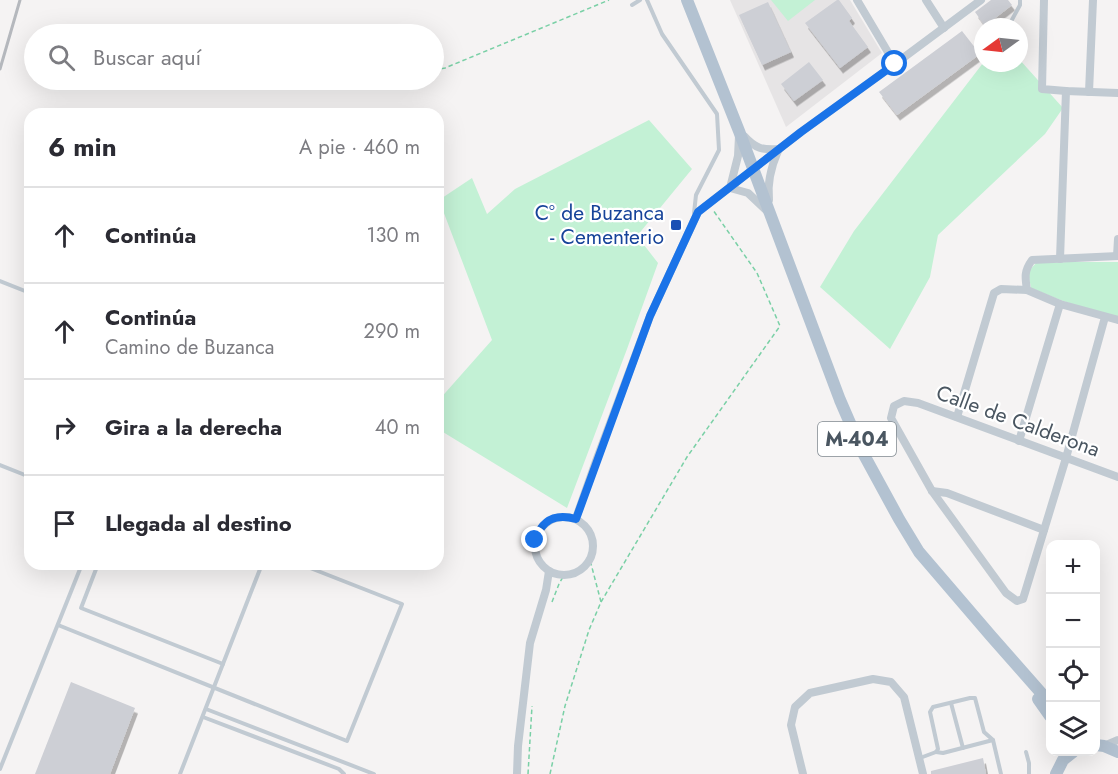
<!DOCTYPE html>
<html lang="es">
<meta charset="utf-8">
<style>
:root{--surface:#fff;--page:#f7f7f7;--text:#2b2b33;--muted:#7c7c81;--line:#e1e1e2}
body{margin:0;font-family:Jost,sans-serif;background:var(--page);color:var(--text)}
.controls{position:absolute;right:18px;bottom:18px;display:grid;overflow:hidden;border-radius:12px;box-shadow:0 6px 24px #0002}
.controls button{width:54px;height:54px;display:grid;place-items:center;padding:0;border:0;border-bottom:2px solid var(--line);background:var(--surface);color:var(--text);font:30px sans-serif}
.compass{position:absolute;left:974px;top:18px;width:54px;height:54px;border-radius:50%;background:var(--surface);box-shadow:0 6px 24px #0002;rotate:255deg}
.stop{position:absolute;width:18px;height:18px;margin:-14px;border:4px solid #1a73e8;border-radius:50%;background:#fff}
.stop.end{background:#1a73e8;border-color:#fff;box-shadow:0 2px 6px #0008}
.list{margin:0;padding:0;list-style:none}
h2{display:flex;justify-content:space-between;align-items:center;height:78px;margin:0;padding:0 24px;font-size:26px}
h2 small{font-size:20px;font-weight:400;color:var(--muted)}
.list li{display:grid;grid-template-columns:39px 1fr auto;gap:18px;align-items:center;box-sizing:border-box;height:96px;padding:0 24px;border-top:2px solid var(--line)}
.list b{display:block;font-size:22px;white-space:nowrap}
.list p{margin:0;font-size:20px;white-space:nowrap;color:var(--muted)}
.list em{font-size:20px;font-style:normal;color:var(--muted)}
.icon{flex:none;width:33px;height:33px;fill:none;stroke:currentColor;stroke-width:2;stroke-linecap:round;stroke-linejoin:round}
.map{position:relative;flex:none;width:1118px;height:774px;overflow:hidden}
.search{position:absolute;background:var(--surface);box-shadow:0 6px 24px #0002;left:24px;top:24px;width:420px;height:66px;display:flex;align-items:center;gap:15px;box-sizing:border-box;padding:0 21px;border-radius:33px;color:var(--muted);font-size:22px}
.panel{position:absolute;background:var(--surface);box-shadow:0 6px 24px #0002;left:24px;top:108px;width:420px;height:462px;border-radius:18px}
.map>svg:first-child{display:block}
</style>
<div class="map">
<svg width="1118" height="774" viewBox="0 0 1118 774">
<defs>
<filter id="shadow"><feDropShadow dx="3" dy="5.5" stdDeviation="0" flood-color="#0004"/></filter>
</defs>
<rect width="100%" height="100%" fill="#f5f3f3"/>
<!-- education -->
<polygon fill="#e6e4e5" points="730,0 850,0 882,53 786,127"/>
<!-- green -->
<g fill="#c3f1d5">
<polygon points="771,0 815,0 788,21"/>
<polygon points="1019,59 1063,108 1045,134 938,235 930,277 890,349 820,287 854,231 983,63 1019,63"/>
<polygon points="649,120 692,169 637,236 658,263 627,349 567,508 438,429 438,401 492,340 439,200 472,178 487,214 515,189"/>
<polygon points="1069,262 1118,262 1118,318 1063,301 1031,288 1028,272 1036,263"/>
</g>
<!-- building -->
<g fill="#cdcfd5" filter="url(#shadow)">
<polygon points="837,0 839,0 852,18 849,21 868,47 840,68 805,23"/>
<polygon points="991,0 1008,0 1012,5 985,26 975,12"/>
<polygon points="768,2 791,52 762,65 739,15"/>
<polygon points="962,31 980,54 897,115 879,92"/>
<polygon points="809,62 823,80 794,101 781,84"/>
<polygon points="71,682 135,708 110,774 35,774"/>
<polygon points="983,758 986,774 931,774 931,771"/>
</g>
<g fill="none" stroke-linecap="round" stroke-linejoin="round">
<!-- path -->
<g stroke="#7ad0a6" stroke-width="1.5" stroke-dasharray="4.5 3" stroke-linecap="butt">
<polyline points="434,70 445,68 609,0"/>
<polyline points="552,602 559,584 564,575"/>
<polyline points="601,602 687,457 780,326 757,273 713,210"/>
<polyline points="528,774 532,706"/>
<polyline points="550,774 565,706 589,630 601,602 590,560"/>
</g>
<!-- service -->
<g stroke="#c1cad2" stroke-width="4">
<polyline points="647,0 662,34 717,114 719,150 696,195 694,213"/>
<polyline points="632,5 640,0"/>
<polyline points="1008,27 1020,5 1020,0"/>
<polyline points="0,281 30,293"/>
<polyline points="0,465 30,477"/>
<polyline points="98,564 81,608 223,664"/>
<polyline points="58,625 347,741 402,604 300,564"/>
<polyline points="951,703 963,748"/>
<polyline points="206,709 374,774"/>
<polyline points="203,717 339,769 344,774"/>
<polyline points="936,752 943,753 993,740"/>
<polyline points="1026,752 1029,763 1029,774"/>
<polyline points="920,758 936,752 938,749 930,712 933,707 970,698 975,698 984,732 993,740 1001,774"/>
<polyline points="0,769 82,564"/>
<polyline points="180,774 262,564"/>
</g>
<!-- minor -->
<g stroke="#c1cad2" stroke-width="8">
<polyline points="857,0 895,64"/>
<polyline points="926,0 944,28"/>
<polyline points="1044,0 1042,89 1066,91 1118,93"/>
<polyline points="1089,92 1093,0"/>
<polyline points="739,136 738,156 730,188 748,193 766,210"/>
<path d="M744 136C756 149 762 150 779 149"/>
<path d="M769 200C767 182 771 167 778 151"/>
<polyline points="1117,256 1118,239"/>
<path d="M1118 256 1032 260C1024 271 1025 277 1027 290L1060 304 1118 320"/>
<polyline points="1060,259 1066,91"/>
<polyline points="1105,317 1066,458 1023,599 1017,601 1006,593 932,491 891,418 894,406 904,401 918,403 1118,477"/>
<polyline points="957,417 994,293 1001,289 1027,290"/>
<polyline points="1019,441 1060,304"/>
<polyline points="932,491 947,493 1044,530"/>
<circle cx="564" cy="546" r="29"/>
<polyline points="576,518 596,461 650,316 698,212 801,132 895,64 981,0"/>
<polyline points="1104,746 1118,740"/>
<polyline points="517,774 518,746 530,643 546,590 549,571"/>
<polyline points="803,774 791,725 795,707 810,693 873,679 891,682 904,697 923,774"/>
</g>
<!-- primary -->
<g stroke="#b3c2d1" stroke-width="12">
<polyline points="687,0 739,131 840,400 863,453 899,519 919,552 991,636 1050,703"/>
<polyline points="1038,699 1050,716"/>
<polyline points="1096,745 1104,746 1118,752"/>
<polyline points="1056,774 1063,760 1073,752"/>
</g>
<!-- rail -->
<polyline stroke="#b5b8bd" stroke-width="3" points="0,69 20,0"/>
</g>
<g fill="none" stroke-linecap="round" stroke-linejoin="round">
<!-- route -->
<path stroke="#1a73e8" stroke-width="8" d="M535 540C542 520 555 513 576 519L650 316 698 212 801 132 895 64"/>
</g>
<!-- markers -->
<rect fill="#1a4fb4" stroke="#fff" stroke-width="2" x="670" y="219" width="12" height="12" rx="3"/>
<g text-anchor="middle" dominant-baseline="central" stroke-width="4.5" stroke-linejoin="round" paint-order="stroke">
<!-- shield labels -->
<rect fill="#fff" stroke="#808990" stroke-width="1.5" x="818" y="422" width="78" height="34" rx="4.5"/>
<g font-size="20" font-weight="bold" fill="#4a5661">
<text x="857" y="439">M-404</text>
</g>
<!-- transit labels -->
<g font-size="21" fill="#164399" stroke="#fff" text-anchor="end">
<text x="664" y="213">Cº de Buzanca<tspan x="664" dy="24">- Cementerio</tspan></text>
</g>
<!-- street labels -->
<g font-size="21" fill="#4a5661" stroke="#fff">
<text transform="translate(1018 421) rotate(20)">Calle de Calderona</text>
</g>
</g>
</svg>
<div class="controls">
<button>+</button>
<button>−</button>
<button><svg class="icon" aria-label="locate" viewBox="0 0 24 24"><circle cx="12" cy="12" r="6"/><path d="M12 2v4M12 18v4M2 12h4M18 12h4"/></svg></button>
<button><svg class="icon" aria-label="layers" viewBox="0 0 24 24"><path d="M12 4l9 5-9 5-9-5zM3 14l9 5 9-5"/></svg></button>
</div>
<svg class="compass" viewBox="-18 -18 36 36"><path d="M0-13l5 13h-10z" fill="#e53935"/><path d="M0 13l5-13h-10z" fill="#7c7c81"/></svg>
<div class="stop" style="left:895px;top:64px"></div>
<div class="stop end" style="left:535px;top:540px"></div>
<div class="search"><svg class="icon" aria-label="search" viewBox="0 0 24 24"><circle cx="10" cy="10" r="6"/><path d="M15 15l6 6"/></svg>Buscar aquí</div>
<section class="panel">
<h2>6 min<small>A pie · 460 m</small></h2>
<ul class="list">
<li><svg class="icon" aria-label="ahead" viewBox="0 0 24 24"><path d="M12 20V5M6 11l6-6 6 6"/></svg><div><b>Continúa</b></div><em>130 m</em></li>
<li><svg class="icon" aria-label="ahead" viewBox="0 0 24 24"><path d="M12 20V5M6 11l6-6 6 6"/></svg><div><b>Continúa</b><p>Camino de Buzanca</p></div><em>290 m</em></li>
<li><svg class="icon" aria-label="right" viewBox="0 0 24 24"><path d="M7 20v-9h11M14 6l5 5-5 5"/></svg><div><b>Gira a la derecha</b></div><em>40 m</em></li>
<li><svg class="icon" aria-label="arrive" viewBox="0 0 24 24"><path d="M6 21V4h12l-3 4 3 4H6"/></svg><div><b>Llegada al destino</b></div></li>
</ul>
</section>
</div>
